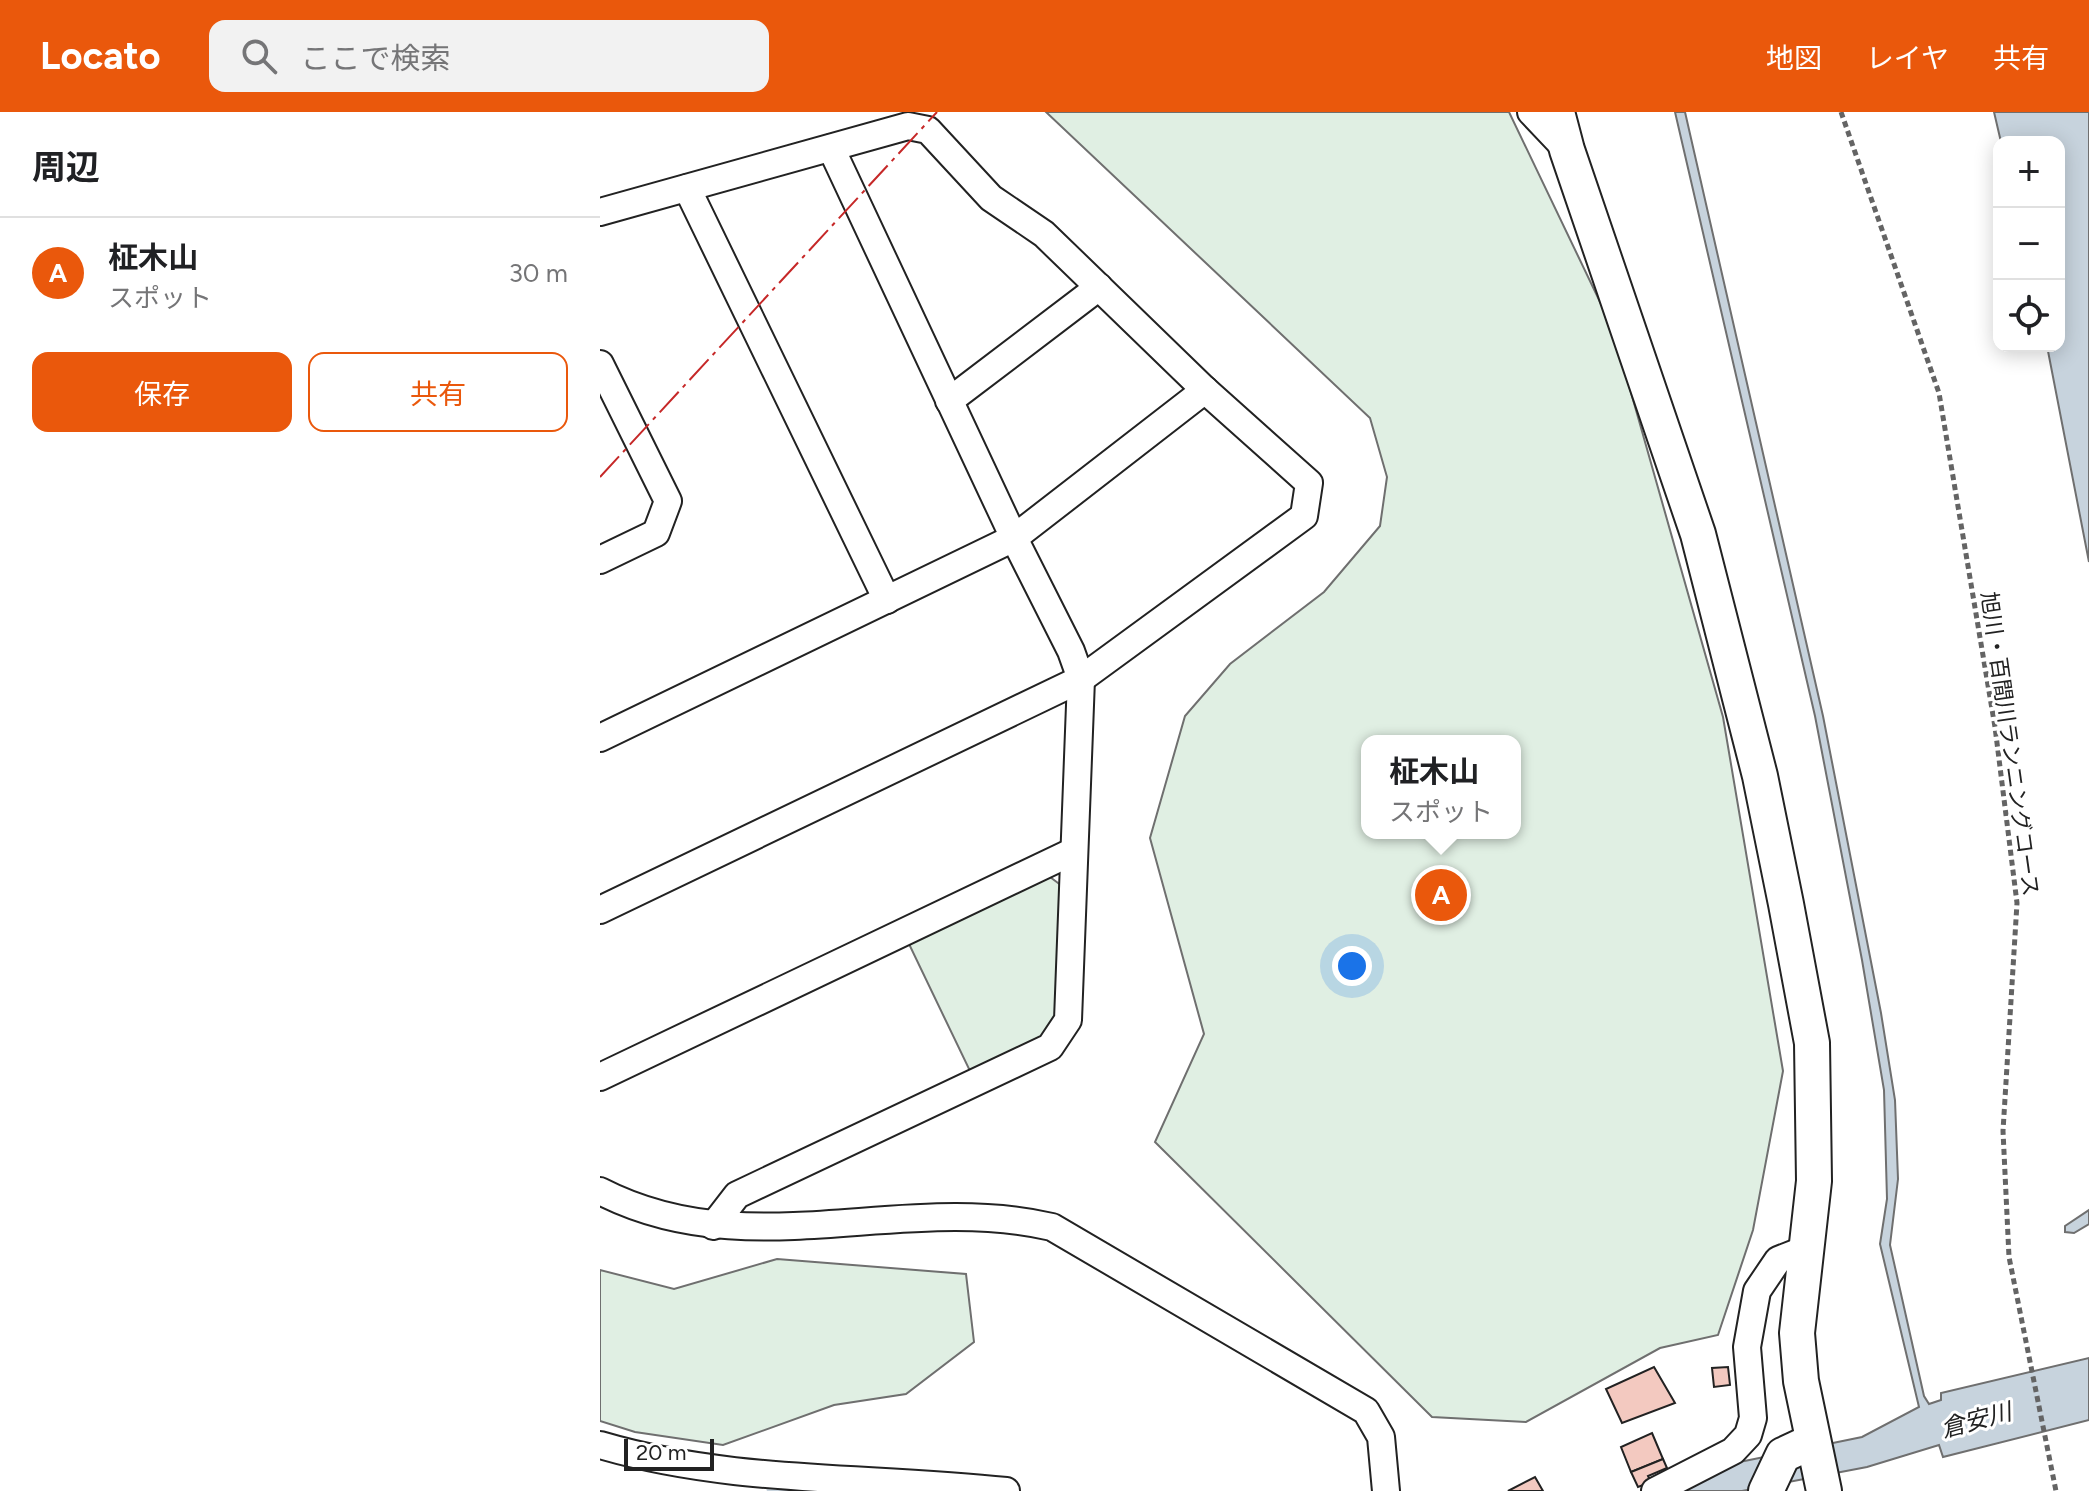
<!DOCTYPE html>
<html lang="ja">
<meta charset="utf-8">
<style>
:root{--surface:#fff;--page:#f2f2f2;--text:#202124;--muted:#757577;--line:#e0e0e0;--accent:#ea580c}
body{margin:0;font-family:Figtree,"Noto Sans JP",sans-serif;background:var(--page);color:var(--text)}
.controls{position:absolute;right:24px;top:24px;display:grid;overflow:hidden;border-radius:16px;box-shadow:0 4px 20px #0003}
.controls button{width:72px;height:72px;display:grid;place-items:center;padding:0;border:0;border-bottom:2px solid var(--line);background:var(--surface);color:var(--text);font:40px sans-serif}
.scale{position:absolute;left:24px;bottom:20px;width:90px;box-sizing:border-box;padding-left:8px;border:4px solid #222;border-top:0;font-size:22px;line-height:28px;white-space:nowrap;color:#222;-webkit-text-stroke:6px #fff;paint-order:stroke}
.you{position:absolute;left:752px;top:854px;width:28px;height:28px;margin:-20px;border:6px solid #fff;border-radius:50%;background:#1a73e8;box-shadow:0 0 0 12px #1a73e833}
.badge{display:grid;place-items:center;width:52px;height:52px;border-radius:50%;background:var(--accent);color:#fff;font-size:26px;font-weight:700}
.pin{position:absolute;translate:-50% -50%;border:4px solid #fff;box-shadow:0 2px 8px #0006}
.popup{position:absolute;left:761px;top:623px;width:160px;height:104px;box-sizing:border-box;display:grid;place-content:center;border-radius:16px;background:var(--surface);filter:drop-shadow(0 2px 6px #0005);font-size:26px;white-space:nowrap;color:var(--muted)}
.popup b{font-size:30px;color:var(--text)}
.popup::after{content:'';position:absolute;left:50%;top:100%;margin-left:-16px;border:16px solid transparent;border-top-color:var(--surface)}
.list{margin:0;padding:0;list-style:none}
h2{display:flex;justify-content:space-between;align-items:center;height:104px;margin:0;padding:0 32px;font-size:34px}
h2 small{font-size:26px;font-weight:400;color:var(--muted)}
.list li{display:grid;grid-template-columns:52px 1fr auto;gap:24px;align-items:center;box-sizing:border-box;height:112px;padding:0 32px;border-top:2px solid var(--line)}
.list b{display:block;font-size:30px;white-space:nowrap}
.list p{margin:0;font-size:26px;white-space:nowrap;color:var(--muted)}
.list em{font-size:26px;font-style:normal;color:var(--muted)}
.actions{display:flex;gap:16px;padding:24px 32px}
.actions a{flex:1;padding:18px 0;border:2px solid var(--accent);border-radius:16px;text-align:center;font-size:28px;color:var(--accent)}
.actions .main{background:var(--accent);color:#fff}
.icon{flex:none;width:44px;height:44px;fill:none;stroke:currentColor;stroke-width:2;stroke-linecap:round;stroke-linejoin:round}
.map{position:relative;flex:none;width:1489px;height:1379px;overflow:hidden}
header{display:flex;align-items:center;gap:48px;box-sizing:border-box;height:112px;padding:0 40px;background:var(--accent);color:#fff}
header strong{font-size:38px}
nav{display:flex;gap:44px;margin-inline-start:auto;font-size:28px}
.search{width:560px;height:72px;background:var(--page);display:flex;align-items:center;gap:20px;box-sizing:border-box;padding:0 28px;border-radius:16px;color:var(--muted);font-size:30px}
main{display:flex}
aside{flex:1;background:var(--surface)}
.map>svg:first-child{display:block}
</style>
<header>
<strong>Locato</strong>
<div class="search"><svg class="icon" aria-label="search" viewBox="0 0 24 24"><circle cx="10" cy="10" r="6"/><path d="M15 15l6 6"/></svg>ここで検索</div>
<nav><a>地図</a><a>レイヤ</a><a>共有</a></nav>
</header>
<main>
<aside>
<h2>周辺<small></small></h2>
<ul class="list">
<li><span class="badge">A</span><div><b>柾木山</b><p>スポット</p></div><em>30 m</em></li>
</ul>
<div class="actions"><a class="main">保存</a><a>共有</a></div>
</aside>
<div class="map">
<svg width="1489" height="1379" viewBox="0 0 1489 1379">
<rect width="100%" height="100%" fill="#fff"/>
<!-- green -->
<g fill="#e0efe3" stroke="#6f6f6f" stroke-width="2" fill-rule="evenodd">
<path d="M446 0H909L1013 217 1123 605 1183 959 1153 1118 1118 1223 1060 1236 926 1310 832 1305 555 1030 604 922 550 726 585 604 630 552 724 480 780 414 787 365 770 306ZM767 629H915V721H767Z"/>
<polygon points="450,765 462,774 455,905 442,924 370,959 309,832"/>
<polygon points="177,1147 366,1162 374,1230 306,1282 234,1293 123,1333 35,1320 0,1309 0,1158 74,1177"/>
</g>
<!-- water -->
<g fill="#c7d3dd" stroke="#6f6f6f" stroke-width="2">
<polygon points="1075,0 1085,0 1223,604 1281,901 1295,988 1298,1067 1290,1133 1324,1284 1329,1292 1341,1288 1341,1281 1489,1246 1489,1308 1343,1345 1339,1333 1267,1355 1142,1379 1079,1379 1125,1353 1262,1325 1319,1295 1280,1132 1287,1087 1284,978 1262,848 1215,604"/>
<polygon points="1394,0 1489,0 1489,450 1447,234 1459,234 1459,30 1401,30"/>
<polygon points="1489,1098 1489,1112 1474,1121 1465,1120 1465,1114"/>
</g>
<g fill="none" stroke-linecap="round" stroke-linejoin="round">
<!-- stream -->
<polyline stroke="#c7d3dd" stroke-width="9" points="171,1377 220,1379"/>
</g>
<!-- building -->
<g fill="#f3c9c0" stroke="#222" stroke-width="2">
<polygon points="1054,1255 1075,1291 1022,1311 1006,1277"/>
<polygon points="1128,1255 1130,1273 1114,1275 1112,1256"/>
<polygon points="1052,1321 1063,1347 1031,1360 1021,1335"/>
<polygon points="1063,1347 1067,1356 1048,1364 1051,1370 1038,1375 1031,1360"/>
<polygon points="935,1365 943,1379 908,1379"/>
</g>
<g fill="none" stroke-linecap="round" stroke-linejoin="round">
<defs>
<g id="minor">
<polyline points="931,0 967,38"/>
<polyline points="87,76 287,488"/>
<polyline points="0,100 308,14 328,18 391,86 444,122 605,278 709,371 704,404 481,567 0,798"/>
<polyline points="0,252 68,389 56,421 0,448"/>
<polyline points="349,289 499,175"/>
<polyline points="0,626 414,426 605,278"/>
<polyline points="0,965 474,739"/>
<path d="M0 1079C147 1155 300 1080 452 1115L766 1299 781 1325 786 1379"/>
<polyline points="113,1114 137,1083 450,935 468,908 481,567 471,539 414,426 231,36"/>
<path d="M0 1333C132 1372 270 1364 406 1379"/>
<polyline points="1055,1379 1133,1339 1148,1323 1153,1306 1147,1235 1157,1179 1178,1148 1206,1137"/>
</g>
<g id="tertiary">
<polyline points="957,0 967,38 1098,422 1160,664 1186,792 1212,931 1214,1069 1197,1221 1201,1269 1224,1379"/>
<polyline points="1166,1379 1183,1343 1213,1329"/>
</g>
</defs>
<!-- minor casing -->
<use href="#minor" stroke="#222" stroke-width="30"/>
<!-- tertiary casing -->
<use href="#tertiary" stroke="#222" stroke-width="38"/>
<!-- path -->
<polyline stroke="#646464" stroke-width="5" stroke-dasharray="6 4" stroke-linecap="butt" points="1241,0 1339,281 1395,615 1417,791 1403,1019 1409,1145 1456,1379"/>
<!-- minor -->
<use href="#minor" stroke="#fff" stroke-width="26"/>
<!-- tertiary -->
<use href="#tertiary" stroke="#fff" stroke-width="34"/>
<!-- power -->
<polyline stroke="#c62828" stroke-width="2" stroke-dasharray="28 6 4 6" stroke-linecap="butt" points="0,365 337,0"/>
</g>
<g text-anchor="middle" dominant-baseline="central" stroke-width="6" stroke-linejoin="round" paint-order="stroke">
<!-- street labels -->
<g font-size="22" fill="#222" stroke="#fff">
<text transform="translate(1410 632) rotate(82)">旭川・百間川ランニングコース</text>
</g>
<!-- water labels -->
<g font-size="24" font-style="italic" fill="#222" stroke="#fff">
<text transform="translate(1376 1308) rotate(-15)">倉安川</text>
</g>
</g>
</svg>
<div class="controls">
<button>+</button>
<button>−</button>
<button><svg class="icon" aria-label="locate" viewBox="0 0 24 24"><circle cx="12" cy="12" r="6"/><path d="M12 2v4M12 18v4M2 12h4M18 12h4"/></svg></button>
</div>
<div class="scale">20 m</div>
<div class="you"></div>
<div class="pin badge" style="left:841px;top:783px">A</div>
<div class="popup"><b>柾木山</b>スポット</div>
</div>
</main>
